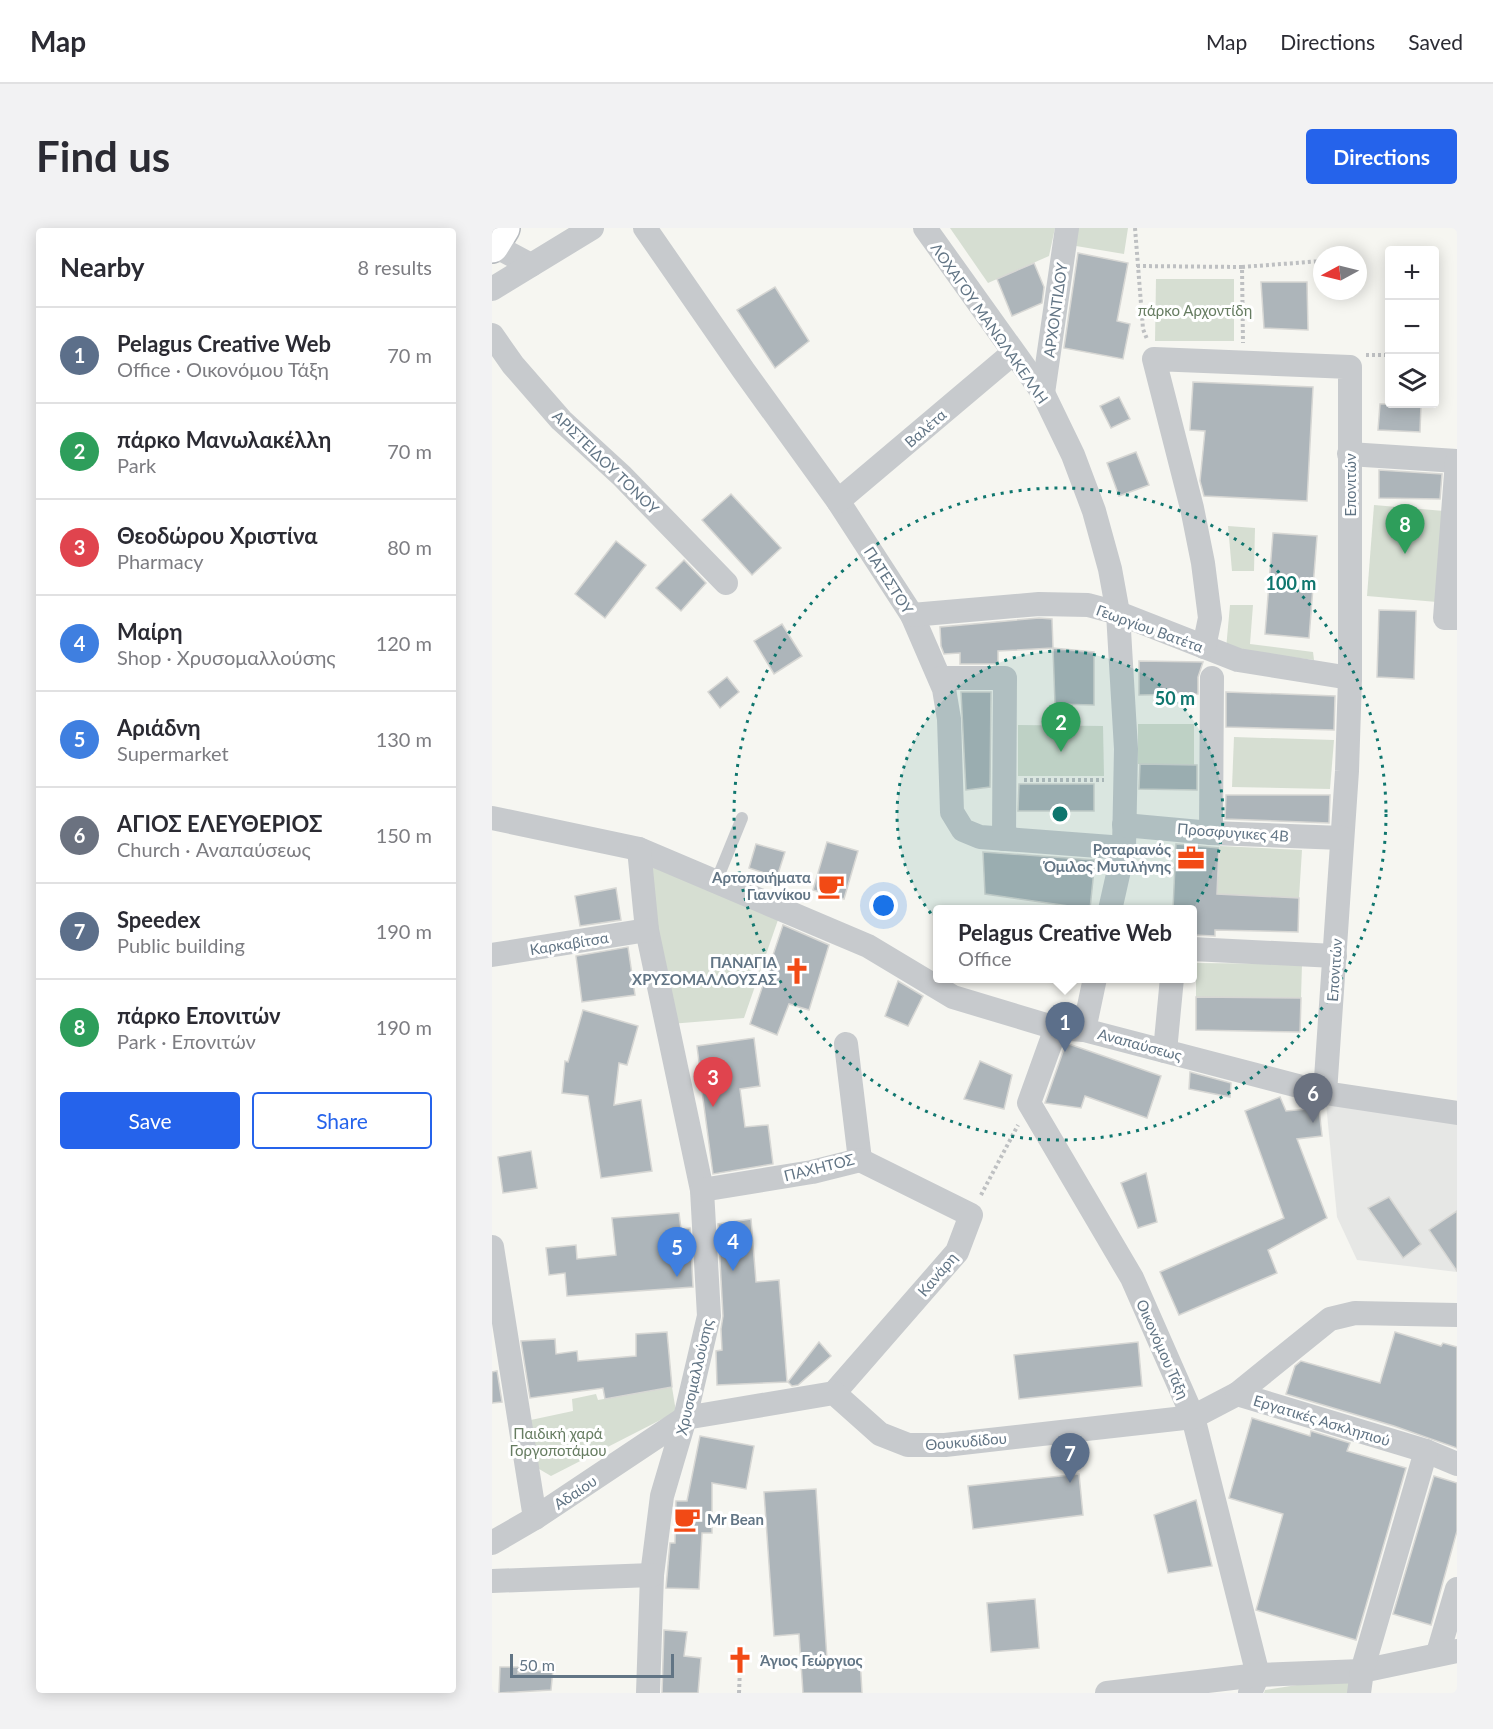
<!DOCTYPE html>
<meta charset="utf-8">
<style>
:root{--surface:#fff;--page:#f2f2f3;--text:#2b2b33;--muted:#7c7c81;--line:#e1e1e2;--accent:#2563eb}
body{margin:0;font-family:Lato,sans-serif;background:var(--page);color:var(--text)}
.controls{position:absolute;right:18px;top:18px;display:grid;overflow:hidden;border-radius:6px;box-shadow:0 3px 15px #0003}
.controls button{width:54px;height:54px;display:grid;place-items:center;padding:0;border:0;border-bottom:2px solid var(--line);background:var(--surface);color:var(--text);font:30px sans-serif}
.compass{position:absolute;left:821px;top:18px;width:54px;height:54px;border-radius:50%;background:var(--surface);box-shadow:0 3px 15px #0003;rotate:263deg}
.scale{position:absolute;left:18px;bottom:15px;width:164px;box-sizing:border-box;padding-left:6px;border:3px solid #627585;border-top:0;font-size:16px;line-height:21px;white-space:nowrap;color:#627585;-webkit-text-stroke:4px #fff;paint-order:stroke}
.you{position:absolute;left:392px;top:678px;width:21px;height:21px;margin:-15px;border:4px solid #fff;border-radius:50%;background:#1a73e8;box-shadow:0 0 0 9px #1a73e833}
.badge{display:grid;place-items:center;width:39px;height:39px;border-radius:50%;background:var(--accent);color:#fff;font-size:20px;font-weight:700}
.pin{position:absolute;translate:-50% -50px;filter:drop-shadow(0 2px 3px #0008)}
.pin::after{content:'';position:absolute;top:32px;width:21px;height:18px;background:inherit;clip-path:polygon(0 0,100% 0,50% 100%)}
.popup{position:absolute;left:441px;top:677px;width:264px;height:78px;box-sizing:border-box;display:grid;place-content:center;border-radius:6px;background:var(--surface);filter:drop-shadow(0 2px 4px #0005);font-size:20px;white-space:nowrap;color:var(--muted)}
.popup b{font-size:22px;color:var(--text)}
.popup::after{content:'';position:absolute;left:50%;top:100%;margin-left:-12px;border:12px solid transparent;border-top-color:var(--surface)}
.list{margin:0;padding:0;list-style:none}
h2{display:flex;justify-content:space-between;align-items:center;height:78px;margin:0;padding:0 24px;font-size:26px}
h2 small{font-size:20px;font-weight:400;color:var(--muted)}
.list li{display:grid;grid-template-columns:39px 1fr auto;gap:18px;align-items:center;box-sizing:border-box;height:96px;padding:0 24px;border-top:2px solid var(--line)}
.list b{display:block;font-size:22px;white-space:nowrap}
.list p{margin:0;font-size:20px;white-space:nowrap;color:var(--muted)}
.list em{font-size:20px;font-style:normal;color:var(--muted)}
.actions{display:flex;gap:12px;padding:18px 24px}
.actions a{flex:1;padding:14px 0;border:2px solid var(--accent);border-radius:6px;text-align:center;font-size:21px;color:var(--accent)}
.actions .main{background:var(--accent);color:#fff}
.icon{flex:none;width:33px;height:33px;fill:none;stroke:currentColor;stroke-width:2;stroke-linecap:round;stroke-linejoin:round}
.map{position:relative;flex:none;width:965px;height:1465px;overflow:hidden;border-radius:6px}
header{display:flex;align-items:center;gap:36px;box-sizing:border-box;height:84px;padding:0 30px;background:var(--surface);border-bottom:2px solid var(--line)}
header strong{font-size:28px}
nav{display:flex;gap:33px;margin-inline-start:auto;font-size:21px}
.intro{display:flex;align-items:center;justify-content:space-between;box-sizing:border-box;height:144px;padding:0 36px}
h1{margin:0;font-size:42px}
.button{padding:15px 27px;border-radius:6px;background:var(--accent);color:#fff;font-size:21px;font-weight:700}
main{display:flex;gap:36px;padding:0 36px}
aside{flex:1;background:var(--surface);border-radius:6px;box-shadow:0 3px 15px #0003}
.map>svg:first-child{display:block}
</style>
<header>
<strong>Map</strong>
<nav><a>Map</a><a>Directions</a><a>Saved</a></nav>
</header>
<div class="intro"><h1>Find us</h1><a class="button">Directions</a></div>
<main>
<aside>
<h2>Nearby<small>8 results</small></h2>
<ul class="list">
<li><span class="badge" style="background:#5c6f8a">1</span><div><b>Pelagus Creative Web</b><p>Office · Οικονόμου Τάξη</p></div><em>70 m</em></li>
<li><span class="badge" style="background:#2e9e5b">2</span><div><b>πάρκο Μανωλακέλλη</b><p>Park</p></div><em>70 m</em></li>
<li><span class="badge" style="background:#e0444e">3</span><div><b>Θεοδώρου Χριστίνα</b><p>Pharmacy</p></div><em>80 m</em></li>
<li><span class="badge" style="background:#3f7fe0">4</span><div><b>Μαίρη</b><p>Shop · Χρυσομαλλούσης</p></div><em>120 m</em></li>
<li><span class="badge" style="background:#3f7fe0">5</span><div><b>Αριάδνη</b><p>Supermarket</p></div><em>130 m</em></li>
<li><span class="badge" style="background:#6b7280">6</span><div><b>ΑΓΙΟΣ ΕΛΕΥΘΕΡΙΟΣ</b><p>Church · Αναπαύσεως</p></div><em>150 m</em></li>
<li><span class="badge" style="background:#5c6f8a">7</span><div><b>Speedex</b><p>Public building</p></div><em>190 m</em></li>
<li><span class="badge" style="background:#2e9e5b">8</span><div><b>πάρκο Επονιτών</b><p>Park · Επονιτών</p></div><em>190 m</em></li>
</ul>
<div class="actions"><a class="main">Save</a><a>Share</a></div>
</aside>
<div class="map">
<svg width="965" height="1465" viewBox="0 0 965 1465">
<rect width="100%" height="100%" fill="#f6f6f1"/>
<!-- built -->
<polygon fill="#e6e7e5" points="833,865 965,885 965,1044 865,1032 845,989"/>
<!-- green -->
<g fill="#d6ded2">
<polygon points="458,0 563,0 557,28 496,55"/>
<polygon points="586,0 636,0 632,26 584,18"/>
<polygon points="664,51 742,51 742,113 663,113"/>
<polygon points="882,277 952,283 945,374 875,368"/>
<polygon points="736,298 763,300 762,343 740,343"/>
<polygon points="738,377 761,377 758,416 821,424 822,432 734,421"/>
<polygon points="646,496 702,496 702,537 646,536"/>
<polygon points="526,497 611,498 612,548 526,548"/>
<polygon points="742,509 842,512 838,561 740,559"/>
<polygon points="728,618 810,622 807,670 725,666"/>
<polygon points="155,630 287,689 252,790 178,796"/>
<polygon points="704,735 810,736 809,770 704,769"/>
<polygon points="180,1159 184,1184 59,1248 42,1238 34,1193 81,1183 80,1171 104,1166 106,1172"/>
<polygon points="856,1449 859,1465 772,1465 773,1462"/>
</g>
<!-- building -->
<g fill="#adb5ba" stroke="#d7d7d4" stroke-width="1.5">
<polygon points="586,25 636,35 625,93 638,96 631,131 572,120"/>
<polygon points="542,35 552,59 550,75 520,88 505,51"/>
<polygon points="769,54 815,54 816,102 772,100"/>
<polygon points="283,59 317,113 283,140 245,82"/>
<polygon points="701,154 821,159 815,273 712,268 708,253 713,203 698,202"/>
<polygon points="627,169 638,191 619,200 608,178"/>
<polygon points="888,176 929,176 928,204 886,202"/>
<polygon points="644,224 657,257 627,268 615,235"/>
<polygon points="887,242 950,246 948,271 887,270"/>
<polygon points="239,266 289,320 260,347 210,292"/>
<polygon points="781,305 825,308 817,410 773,406"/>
<polygon points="124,313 154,337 113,390 83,366"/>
<polygon points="192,332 214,355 189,383 164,360"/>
<polygon points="887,382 924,383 922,451 885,449"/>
<polygon points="547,390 560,391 561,420 506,423 506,436 468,436 468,425 452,426 449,418 448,399"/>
<polygon points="290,396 310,428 282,446 262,413"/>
<polygon points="561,420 602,424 602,477 563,476"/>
<polygon points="647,433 711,434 706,449 706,466 647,467"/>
<polygon points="235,449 247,464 228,480 216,464"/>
<polygon points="469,464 499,464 498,559 474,562"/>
<polygon points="734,464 843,468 842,502 734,499"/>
<polygon points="648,536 705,537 705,562 647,561"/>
<polygon points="527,556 602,556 602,583 526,583"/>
<polygon points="734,567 838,567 837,595 733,591"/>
<polygon points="335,614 366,623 352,671 321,662"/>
<polygon points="264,616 293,624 285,649 257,640"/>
<polygon points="684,616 727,620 725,666 807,670 806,704 723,702 723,708 700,707 700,681 681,681"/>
<polygon points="491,624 603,632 598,681 493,666"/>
<polygon points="124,660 129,692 88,698 83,668"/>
<polygon points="291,697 337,717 317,782 297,776 285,807 258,796"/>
<polygon points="136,719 143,767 90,774 84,728"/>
<polygon points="406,753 431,768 416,798 393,788"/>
<polygon points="704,769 809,770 808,804 704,802"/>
<polygon points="91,782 146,798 135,837 127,835 122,877 149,872 160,943 109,950 96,868 70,865 73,833 76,834"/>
<polygon points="262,810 268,858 248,861 253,899 276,897 281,936 221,946 210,863 221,862 210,859 205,818"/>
<polygon points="574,815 669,848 655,890 593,868 589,880 553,875"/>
<polygon points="488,833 520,847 512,881 472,871"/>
<polygon points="698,844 739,855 738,869 697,861"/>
<polygon points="788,869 794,883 827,880 830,908 805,911 835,990 776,1022 785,1045 687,1087 668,1044 792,990 753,883"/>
<polygon points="39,923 45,960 11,965 6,929"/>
<polygon points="654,945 665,994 646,1000 629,955"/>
<polygon points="897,969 929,1016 911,1030 876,980"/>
<polygon points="965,983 965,1043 937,1002"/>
<polygon points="187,985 189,1001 198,1000 201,1059 75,1068 73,1045 57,1047 54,1020 84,1017 85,1031 124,1027 120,990"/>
<polygon points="259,991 264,1054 287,1052 295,1154 225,1157 224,1123 230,1122 229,1101 231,1088 226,996"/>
<polygon points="175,1104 180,1159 113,1171 111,1160 38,1170 29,1113 63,1111 64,1126 85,1123 86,1133 144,1128 144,1106"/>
<polygon points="903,1104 949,1118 951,1115 965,1119 965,1220 902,1198 794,1166 803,1138 809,1133 888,1155"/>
<polygon points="327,1114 339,1128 306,1157 300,1158 296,1154"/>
<polygon points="646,1114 650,1158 527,1171 522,1127"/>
<polygon points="5,1143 10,1174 0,1175 0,1144"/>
<polygon points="760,1190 818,1208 819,1203 858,1215 855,1223 914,1240 864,1412 764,1382 791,1286 737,1270"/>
<polygon points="208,1208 262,1218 254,1261 220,1255 220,1305 210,1305 207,1361 174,1360 178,1315 183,1315 184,1273 195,1273"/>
<polygon points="587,1246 591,1287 481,1301 476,1258"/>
<polygon points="942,1248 965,1255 965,1303 939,1397 901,1386"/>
<polygon points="324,1261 335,1431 368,1429 370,1465 311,1465 307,1406 282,1408 272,1264"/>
<polygon points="704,1272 720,1338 676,1345 662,1287"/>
<polygon points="543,1371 547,1420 499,1424 495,1375"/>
<polygon points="172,1402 195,1404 192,1428 209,1430 206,1465 170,1465"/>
<polygon points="8,1439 27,1439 26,1445 61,1441 59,1462 7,1465"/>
</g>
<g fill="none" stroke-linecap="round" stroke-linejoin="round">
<defs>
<polyline id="primary" points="0,18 11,0"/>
</defs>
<!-- primary casing -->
<use href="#primary" stroke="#b7bbbf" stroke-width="36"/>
<!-- path -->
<g stroke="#bec0c2" stroke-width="4" stroke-dasharray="3 3" stroke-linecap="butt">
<polyline points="643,0 651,101 655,111"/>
<polyline points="645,38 750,39 751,115"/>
<polyline points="750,39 830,33"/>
<polyline points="874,127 898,127"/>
<polyline points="942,128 947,128"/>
<polyline points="532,552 612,552"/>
<polyline points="489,967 526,897"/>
<polyline points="247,1465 248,1440"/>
</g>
<!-- lane -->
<polyline stroke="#c7cacd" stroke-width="12" points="224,654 250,590"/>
<!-- street -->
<g stroke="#c7cacd" stroke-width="24">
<polyline points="153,0 252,143 346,273 420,387 452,461 457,491 460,584 471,602 488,609 632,620"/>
<polyline points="433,0 551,165 581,227 602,283 618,341 626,385 634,521 632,620 618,682"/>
<polyline points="1,17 39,37"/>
<polyline points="0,61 100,0"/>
<polyline points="0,107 21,137 69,192 130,248 234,355"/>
<polyline points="551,165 575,0"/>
<polyline points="857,226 965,233"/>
<polyline points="965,233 953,390 965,390"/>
<polyline points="346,273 520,126"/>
<polyline points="420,387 547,376 596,377 626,385 746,432 858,450"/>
<polyline points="712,419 718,390 711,335 700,280 662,131 858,139 858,450 855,543 833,865"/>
<polyline points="449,450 513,450 512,611"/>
<polyline points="0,590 147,621 376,718 461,769 564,800 592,802 833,865 965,885"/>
<polyline points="632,597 719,605 850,610"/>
<polyline points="719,605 720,450"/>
<polyline points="147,621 155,702 210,962 217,1088 193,1190 170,1268 160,1347 156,1465"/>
<polyline points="700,721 843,728"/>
<polyline points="0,727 155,702"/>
<polyline points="564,800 537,875 640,1050 701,1189 766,1447 758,1465"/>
<polyline points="592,802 603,750"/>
<polyline points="354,816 368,932"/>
<polyline points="673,823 680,750"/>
<polyline points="210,962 320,944 368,932"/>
<polyline points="0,1019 43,1290"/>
<polyline points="342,1165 465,1024 479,987 368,932"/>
<polyline points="934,1223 965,1236"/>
<polyline points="0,1315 43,1290 193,1190 342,1165 388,1206 416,1217 453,1217 701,1189 745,1166"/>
<polyline points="0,1353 160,1347"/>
<polyline points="946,1425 965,1361"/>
<polyline points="615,1465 766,1447 870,1443 965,1423"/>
<polyline points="867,1465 870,1443 934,1223 745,1166 838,1091 863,1085 965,1087"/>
</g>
<!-- primary -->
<use href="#primary" stroke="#fff" stroke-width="33"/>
</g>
<!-- distance rings -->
<circle cx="568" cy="586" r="163" fill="#0f766e" fill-opacity=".12"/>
<g fill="none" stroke="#0f766e" stroke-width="3" stroke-dasharray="3 6">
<circle cx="568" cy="586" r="163"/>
<circle cx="568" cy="586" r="326"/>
</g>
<!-- icons -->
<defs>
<symbol id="office-bare" viewBox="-9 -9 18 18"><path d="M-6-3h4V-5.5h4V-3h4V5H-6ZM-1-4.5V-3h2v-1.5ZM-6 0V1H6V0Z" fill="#f24a15" stroke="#fff" stroke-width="2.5" paint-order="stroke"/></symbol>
<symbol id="cafe-bare" viewBox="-9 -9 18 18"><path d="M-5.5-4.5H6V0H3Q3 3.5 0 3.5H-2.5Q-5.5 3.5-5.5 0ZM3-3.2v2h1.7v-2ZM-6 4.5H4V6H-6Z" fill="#f24a15" stroke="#fff" stroke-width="2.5" paint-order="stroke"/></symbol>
<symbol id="church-bare" viewBox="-9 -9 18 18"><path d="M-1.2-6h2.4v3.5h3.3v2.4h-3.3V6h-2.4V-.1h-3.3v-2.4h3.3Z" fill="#f24a15" stroke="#fff" stroke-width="2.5" paint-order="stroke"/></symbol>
</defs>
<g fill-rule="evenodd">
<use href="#office-bare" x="680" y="611" width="38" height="38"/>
<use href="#cafe-bare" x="320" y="639" width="38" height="38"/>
<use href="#church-bare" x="286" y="724" width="38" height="38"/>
<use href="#cafe-bare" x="176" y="1272" width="38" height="38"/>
<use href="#church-bare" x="229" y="1413" width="38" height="38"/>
</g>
<g text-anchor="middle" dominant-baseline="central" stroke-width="6" stroke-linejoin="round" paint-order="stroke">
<!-- street labels -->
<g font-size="15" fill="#627585" stroke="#fff">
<text transform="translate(563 82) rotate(-82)">ΑΡΧΟΝΤΙΔΟΥ</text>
<text transform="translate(498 95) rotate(55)">ΛΟΧΑΓΟΥ ΜΑΝΩΛΑΚΕΛΛΗ</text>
<text transform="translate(433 200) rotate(-41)">Βαλέτα</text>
<text transform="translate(114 234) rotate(44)">ΑΡΙΣΤΕΙΔΟΥ ΤΟΝΟΥ</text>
<text transform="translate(858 257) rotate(-90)">Επονιτών</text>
<text transform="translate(397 352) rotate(57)">ΠΑΤΕΣΤΟΥ</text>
<text transform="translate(658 400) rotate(20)">Γεωργίου Βατέτα</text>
<text transform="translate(741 604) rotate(4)">Προσφυγικες 4Β</text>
<text transform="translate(77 715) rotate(-9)">Καρκαβίτσα</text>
<text transform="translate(842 742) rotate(-86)">Επονιτών</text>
<text transform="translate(648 816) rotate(15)">Αναπαύσεως</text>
<text transform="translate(327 939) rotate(-14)">ΠΑΧΗΤΟΣ</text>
<text transform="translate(445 1046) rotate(-50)">Κανάρη</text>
<text transform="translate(671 1121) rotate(66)">Οικονόμου Τάξη</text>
<text transform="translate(202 1149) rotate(-77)">Χρυσομαλλούσης</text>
<text transform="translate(830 1192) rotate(17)">Εργατικές Ασκληπιού</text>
<text transform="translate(474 1213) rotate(-5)">Θουκυδίδου</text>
<text transform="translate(83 1264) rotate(-34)">Αδαίου</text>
</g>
<!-- park labels -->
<g font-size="15" fill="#667c61" stroke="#fff">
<text x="703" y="82">πάρκο Αρχοντίδη</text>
<text x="66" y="1205">Παιδική χαρά<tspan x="66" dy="17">Γοργοποτάμου</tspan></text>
</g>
<!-- poi labels -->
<g font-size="15" font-weight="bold" fill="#627585" stroke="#fff" text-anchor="end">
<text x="679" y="621">Ροταριανός<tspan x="679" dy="17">Όμιλος Μυτιλήνης</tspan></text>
<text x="319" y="649">Αρτοποιήματα<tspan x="319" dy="17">Γιαννίκου</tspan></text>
<text x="285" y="734">ΠΑΝΑΓΙΑ<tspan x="285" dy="17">ΧΡΥΣΟΜΑΛΛΟΥΣΑΣ</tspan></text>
<text x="215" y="1291" text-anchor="start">Mr Bean</text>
<text x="268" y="1432" text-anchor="start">Άγιος Γεώργιος</text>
</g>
</g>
<circle cx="568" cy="586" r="9" fill="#0f766e" stroke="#fff" stroke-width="3"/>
<g font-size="18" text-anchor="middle" font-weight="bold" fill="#0f766e" stroke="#fff" stroke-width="6" stroke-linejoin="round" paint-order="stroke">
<text x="799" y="362">100 m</text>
<text x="683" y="477">50 m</text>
</g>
</svg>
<div class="controls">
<button>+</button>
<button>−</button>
<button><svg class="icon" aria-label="layers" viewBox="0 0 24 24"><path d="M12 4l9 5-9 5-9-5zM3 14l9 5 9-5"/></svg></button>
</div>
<svg class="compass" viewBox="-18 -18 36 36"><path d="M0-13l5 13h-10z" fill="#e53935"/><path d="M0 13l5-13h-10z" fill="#7c7c81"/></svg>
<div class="scale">50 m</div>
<div class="you"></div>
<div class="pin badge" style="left:573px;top:824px;background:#5c6f8a">1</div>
<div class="popup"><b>Pelagus Creative Web</b>Office</div>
<div class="pin badge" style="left:569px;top:524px;background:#2e9e5b">2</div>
<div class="pin badge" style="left:221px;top:879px;background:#e0444e">3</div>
<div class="pin badge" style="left:241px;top:1043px;background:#3f7fe0">4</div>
<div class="pin badge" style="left:185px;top:1049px;background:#3f7fe0">5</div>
<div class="pin badge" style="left:821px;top:895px;background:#6b7280">6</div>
<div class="pin badge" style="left:578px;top:1255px;background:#5c6f8a">7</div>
<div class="pin badge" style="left:913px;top:326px;background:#2e9e5b">8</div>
</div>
</main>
